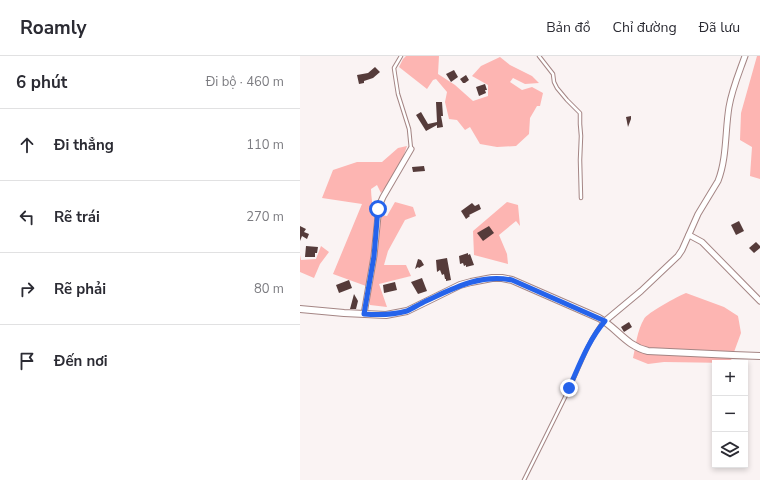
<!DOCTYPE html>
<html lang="vi">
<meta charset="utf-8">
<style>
:root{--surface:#fff;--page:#f2f2f3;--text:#2b2b33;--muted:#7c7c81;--line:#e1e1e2}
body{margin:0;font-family:"Nunito Sans",sans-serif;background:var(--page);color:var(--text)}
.controls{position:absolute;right:12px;bottom:12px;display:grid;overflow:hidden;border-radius:0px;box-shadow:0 2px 6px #0003}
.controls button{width:36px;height:36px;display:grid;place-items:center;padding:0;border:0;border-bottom:1px solid var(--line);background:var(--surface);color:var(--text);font:20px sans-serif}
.stop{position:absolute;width:12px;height:12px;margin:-9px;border:3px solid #2563eb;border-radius:50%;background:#fff}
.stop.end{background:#2563eb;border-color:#fff;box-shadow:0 1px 4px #0008}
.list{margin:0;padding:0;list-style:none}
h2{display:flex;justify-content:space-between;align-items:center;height:52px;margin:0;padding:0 16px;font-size:17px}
h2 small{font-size:13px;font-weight:400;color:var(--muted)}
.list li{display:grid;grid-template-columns:26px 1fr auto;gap:12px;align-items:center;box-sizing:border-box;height:72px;padding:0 16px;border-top:1px solid var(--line)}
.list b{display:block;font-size:15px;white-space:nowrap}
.list em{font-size:13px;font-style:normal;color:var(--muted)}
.icon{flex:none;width:22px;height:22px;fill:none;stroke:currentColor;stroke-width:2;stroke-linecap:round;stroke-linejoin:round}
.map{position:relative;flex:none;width:460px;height:424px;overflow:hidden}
header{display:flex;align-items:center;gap:24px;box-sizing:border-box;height:56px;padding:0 20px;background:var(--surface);border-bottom:1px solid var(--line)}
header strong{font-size:19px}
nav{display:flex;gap:22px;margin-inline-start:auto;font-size:14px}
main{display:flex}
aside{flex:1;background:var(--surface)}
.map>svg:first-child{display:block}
</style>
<header>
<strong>Roamly</strong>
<nav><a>Bản đồ</a><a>Chỉ đường</a><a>Đã lưu</a></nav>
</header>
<main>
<aside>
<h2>6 phút<small>Đi bộ · 460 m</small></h2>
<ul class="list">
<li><svg class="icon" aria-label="ahead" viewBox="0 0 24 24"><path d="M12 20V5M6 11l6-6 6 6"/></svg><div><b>Đi thẳng</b></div><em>110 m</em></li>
<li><svg class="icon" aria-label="left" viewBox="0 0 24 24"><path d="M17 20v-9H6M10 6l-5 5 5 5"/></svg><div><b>Rẽ trái</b></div><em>270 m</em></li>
<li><svg class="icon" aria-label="right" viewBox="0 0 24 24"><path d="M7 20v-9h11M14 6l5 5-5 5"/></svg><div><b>Rẽ phải</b></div><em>80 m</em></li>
<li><svg class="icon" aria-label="arrive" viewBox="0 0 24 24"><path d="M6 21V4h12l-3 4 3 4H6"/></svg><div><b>Đến nơi</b></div></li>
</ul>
</aside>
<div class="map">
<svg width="460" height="424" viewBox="0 0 460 424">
<rect width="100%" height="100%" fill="#faf3f3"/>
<!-- green -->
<g fill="#fdb5b2">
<polygon points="106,0 139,0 138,18 155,29 173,45 188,40 188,29 172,20 181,10 200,1 210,9 232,20 239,27 225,28 213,22 210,26 222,34 232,31 243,37 240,50 237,50 230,62 229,78 216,90 197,91 180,88 170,71 165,74 157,64 149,63 145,46 147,36 136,23 133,24 127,33 99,11 103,3"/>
<polygon points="457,0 460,0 460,123 450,120 452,91 440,84 441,57"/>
<path d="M107 90 99 113 81 137 77 129 71 133C71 141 73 149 73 158L87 160 95 146 113 151 116 160 105 164 88 195 84 209H106L111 220 79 228 87 251 70 249 66 230 33 218 62 148 22 142 33 114 57 106H82L98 92Z"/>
<polygon points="207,146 218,149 220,170 216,165 199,179 207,198 208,208 174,199 173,175"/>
<polygon points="21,190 29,196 20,208 14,222 0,216 0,199 1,204 16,203"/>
<path d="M386 237 424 251 438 260 441 277 430 307 364 306 348 308 333 302C336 288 337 275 344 263 347 257 378 240 386 237Z"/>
</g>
<!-- building -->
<g fill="#553b3a">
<polygon points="75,11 80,16 73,22 64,25 64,27 59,28 57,19 68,17"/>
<polygon points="154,14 158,21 151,26 146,18"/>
<polygon points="166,19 169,24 165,27 163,27 160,23"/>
<polygon points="185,28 187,34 185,34 186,37 179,40 176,31"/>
<polygon points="136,46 142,46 143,60 141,60 142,65 143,65 142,65 143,71 137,72 137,69 126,75 116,59 121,56 128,68 137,66"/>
<polygon points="331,60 331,63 328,71 326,61"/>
<polygon points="124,110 125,115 113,116 112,111"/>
<polygon points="172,147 175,150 179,148 181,153 169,159 170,160 166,163 161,155"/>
<polygon points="439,165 444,175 436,179 431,169"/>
<polygon points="0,170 6,173 4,176 9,178 7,183 2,180 0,185"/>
<polygon points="189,170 194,177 183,185 177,177"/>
<polygon points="456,186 460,190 460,192 454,197 449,192"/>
<polygon points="6,190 18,191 17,197 15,197 15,201 5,201"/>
<polygon points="168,197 168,199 170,198 174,209 166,211 166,209 164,210 163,207 160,208 159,200"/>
<polygon points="147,202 151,224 146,225 146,223 145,223 144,218 142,219 140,214 137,216 136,204"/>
<polygon points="118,203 121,204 124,209 119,212 118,211 115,213"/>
<polygon points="122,222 127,235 118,238 111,226"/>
<polygon points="49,224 52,232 39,237 36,229"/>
<polygon points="95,226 97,234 84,237 83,229"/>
<polygon points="54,238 58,245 56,253 50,253"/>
<polygon points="329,266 332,271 324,276 321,271"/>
</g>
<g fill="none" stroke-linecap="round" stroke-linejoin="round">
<defs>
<g id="service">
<polyline points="101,0 94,12 95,19 98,38 109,73 111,93"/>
<polyline points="239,0 253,18 254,26 257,32 267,44 280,57 280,68 281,80 280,104 281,142"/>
<path d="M224 424C239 394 254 364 269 333 280 310 288 285 304 265"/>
</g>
<g id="minor">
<polyline points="389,179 402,186 460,245"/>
<polyline points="64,258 74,200 79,150 83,141 111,93"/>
<path d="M305 265 341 235 378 200 382 194 398 158 418 125C427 102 425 75 429 51 432 33 439 17 445 0"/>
</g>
<path id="tertiary" d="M0 253 44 257 86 259 107 255 160 229 171 226 192 222H202L212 224 299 262C317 272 326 290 348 295L433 299 460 300"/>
</defs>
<!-- service casing -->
<use href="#service" stroke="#a48584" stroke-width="4.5"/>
<!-- minor casing -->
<use href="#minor" stroke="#a48584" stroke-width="7"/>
<!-- tertiary casing -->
<use href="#tertiary" stroke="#a48584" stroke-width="8"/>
<!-- service -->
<use href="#service" stroke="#fff" stroke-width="2.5"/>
<!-- minor -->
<use href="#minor" stroke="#fff" stroke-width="5"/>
<!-- tertiary -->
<use href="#tertiary" stroke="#fff" stroke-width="6"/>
</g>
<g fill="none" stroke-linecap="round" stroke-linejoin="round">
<!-- route -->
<path stroke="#2563eb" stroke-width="5" d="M78 153 74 200 64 258C78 259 93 259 107 255 113 252 120 248 126 245 154 232 179 218 212 224L305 265C289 283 279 310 269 332"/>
</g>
</svg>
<div class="controls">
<button>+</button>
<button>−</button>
<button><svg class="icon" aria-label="layers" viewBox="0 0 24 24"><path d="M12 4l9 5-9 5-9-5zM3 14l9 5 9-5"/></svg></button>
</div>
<div class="stop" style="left:78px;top:153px"></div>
<div class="stop end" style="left:269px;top:332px"></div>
</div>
</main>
